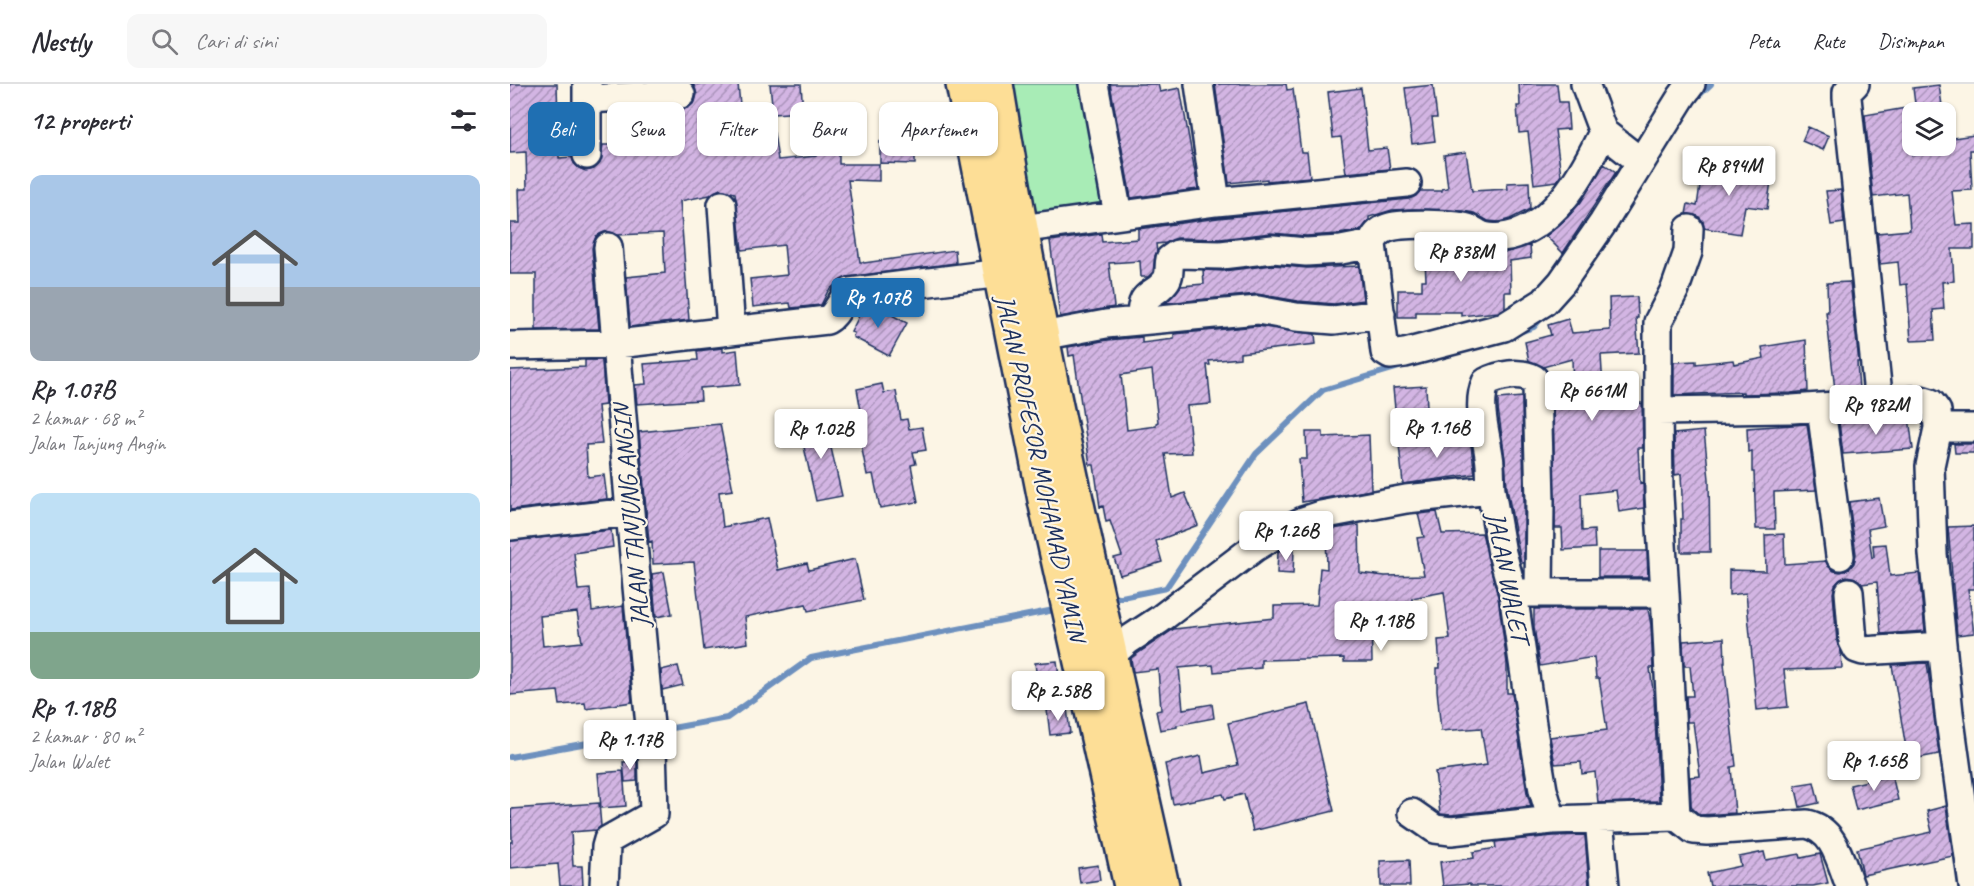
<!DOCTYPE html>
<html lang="id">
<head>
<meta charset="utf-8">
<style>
  :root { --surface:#fff; --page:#f7f7f7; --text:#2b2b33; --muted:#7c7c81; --line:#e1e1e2; --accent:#1f6fb2 }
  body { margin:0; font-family:Caveat,sans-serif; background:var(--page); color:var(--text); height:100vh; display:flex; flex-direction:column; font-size:22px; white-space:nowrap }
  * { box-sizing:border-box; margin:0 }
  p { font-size:20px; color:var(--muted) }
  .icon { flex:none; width:33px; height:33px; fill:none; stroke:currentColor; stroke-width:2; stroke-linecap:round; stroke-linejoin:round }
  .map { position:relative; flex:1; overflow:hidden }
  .sheet { display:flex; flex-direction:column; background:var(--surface); width:510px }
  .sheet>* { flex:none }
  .guide { position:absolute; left:18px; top:18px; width:570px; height:54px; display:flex; gap:12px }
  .controls { position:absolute; left:1392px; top:18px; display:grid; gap:12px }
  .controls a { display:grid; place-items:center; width:54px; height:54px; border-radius:12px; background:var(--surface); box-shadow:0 2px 4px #0004; font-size:30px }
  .price { position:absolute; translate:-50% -51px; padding:0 14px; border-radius:6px; background:#fff; color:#222; font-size:20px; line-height:39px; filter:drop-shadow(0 2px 3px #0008) }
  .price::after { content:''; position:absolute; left:50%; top:36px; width:18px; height:14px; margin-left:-9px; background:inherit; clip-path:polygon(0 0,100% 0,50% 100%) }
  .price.selected { background:var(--accent); color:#fff }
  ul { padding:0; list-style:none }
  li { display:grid; align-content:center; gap:12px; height:318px; padding:0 30px }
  li span { display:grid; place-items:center; height:186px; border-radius:12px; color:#555 }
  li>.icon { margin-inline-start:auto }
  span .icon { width:108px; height:108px; fill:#fffc; stroke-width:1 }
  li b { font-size:26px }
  h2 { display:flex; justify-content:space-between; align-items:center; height:72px; padding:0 30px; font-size:26px }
  .tag { padding:0 21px; border-radius:12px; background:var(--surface); box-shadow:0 2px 4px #0004; font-size:21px; line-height:54px }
  .tag.selected { background:var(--accent); color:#fff }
  header { display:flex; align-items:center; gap:36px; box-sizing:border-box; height:84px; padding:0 30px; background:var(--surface); border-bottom:2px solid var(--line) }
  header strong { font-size:28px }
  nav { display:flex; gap:33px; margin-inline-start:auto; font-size:21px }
  .search { width:420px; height:54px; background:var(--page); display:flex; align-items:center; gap:15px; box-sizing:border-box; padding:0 21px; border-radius:12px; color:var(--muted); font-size:22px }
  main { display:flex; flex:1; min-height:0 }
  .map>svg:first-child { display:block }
  .green { fill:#a8ecb6; stroke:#628e8a; stroke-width:1.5 }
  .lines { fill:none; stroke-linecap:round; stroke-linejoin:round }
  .stream { stroke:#6d90be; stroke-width:6 }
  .building { fill:url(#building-hatch); stroke:#1b2f5e; stroke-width:1.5; fill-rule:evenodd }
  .minor-casing { stroke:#1b2f5e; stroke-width:32 }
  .major-casing { stroke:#1b2f5e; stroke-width:38 }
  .minor { stroke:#fcf5e5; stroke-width:27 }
  .major { stroke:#fdde96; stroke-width:33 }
  .labels { text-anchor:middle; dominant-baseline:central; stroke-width:4.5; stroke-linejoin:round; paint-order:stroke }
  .street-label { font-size:26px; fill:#1b2f5e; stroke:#fcf5e5 }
</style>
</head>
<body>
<header>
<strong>Nestly</strong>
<div class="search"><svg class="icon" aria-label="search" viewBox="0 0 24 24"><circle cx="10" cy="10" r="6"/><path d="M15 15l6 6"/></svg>Cari di sini</div>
<nav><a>Peta</a><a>Rute</a><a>Disimpan</a></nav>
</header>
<main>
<section class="sheet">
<h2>12 properti<svg class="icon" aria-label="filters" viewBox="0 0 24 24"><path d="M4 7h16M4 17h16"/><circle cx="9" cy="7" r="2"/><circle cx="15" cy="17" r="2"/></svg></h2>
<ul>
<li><span style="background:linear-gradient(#a9c7e8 60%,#9aa5b1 0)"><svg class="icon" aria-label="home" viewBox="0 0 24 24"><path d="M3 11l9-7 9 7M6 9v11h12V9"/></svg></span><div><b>Rp 1.07B</b><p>2 kamar · 68 m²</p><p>Jalan Tanjung Angin</p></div></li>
<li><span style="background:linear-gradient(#bfe0f5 75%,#7fa58c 0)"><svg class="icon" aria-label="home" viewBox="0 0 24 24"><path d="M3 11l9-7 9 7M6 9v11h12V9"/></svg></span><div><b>Rp 1.18B</b><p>2 kamar · 80 m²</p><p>Jalan Walet</p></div></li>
</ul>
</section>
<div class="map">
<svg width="1464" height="802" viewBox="0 0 1464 802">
  <defs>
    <pattern id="building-hatch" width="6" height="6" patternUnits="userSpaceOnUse" patternTransform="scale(1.5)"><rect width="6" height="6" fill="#d3b5e3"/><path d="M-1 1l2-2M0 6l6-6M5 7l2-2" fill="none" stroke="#aa94bb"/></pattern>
  </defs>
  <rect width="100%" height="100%" fill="#fcf5e5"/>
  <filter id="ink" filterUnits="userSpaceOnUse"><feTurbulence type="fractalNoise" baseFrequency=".0167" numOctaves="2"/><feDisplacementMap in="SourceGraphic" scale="12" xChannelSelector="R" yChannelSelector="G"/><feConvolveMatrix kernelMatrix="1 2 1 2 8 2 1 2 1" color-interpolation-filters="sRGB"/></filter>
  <g filter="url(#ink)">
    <path class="green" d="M 460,0 L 576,0 L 601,132 L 520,152 Z"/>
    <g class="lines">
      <path class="stream" d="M 1184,16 L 1201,0
        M 1009,248 L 1024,243 L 1032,233
        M 597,516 L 656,504 L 746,370 L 813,306 L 896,281
        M 146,647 L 217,634 L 301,574 L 549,525
        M 0,673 L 133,649"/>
    </g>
    <path class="building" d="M 0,0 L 47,0 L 49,74 L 62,73 L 64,79 L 69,84 L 76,87 L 84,85 L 90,79 L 93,61 L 100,61 L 100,65 L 140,61 L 137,28 L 172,26 L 179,23 L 185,18 L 187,10 L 183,0 L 228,0 L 233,52 L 264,49 L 268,76 L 306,72 L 306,61 L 329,61 L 329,80 L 369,80 L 369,97 L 338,96 L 350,178 L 353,178 L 354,179 L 445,166 L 446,179 L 337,193 L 329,197 L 318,207 L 311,221 L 281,224 L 280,219 L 243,223 L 240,195 L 277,191 L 274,161 L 232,166 L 225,109 L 210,105 L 200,111 L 170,117 L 179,236 L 120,243 L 116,193 L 155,189 L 153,149 L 107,151 L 97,147 L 86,152 L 82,164 L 89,245 L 26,246 L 26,190 L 0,190 L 0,139 L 10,139 L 9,105 L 17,105 L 16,68 L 0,69 Z
      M 260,0 L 291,0 L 293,28 L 263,30 Z
      M 600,0 L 648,0 L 650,8 L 670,4 L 688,105 L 621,114 Z
      M 705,0 L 776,0 L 777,6 L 783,5 L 791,68 L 797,68 L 800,93 L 757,97 L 757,95 L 719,99 Z
      M 1009,0 L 1047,0 L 1049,18 L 1057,18 L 1059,45 L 1045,46 L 1051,91 L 1047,97 L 1024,100 L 1018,48 L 1009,49 L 1007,22 L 1010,22 Z
      M 923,1 L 927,34 L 922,34 L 925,57 L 902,60 L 895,4 Z
      M 1429,1 L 1433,28 L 1406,28 L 1403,4 Z
      M 851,4 L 858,66 L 877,64 L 880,85 L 836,89 L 831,53 L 823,54 L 818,8 Z
      M 1402,23 L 1402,71 L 1436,69 L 1436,55 L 1464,51 L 1464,66 L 1460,66 L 1462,106 L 1442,107 L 1446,141 L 1464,140 L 1464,165 L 1442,165 L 1444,197 L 1432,198 L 1434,225 L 1423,226 L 1425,256 L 1401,257 L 1397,200 L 1390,201 L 1388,178 L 1370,180 L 1367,149 L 1400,146 L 1397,109 L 1363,113 L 1355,31 Z
      M 1298,43 L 1319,52 L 1313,66 L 1292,57 Z
      M 370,57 L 405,58 L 405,80 L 370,79 Z
      M 956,68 L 962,107 L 998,105 L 997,99 L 1019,98 L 1020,125 L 1000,135 L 989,138 L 978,137 L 964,129 L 953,127 L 904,125 L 882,126 L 859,133 L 859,136 L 851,146 L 829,150 L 796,152 L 761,149 L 710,155 L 667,154 L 656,159 L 646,160 L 647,168 L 645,172 L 643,188 L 638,193 L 631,193 L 630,177 L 599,179 L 604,223 L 550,233 L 540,157 L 591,150 L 592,158 L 628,155 L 628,145 L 708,134 L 899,115 L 906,112 L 910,107 L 932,107 L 932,105 L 938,104 L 934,71 Z
      M 1094,80 L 1106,88 L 1053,169 L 1036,152 L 1058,133 L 1071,118 Z
      M 1193,80 L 1262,90 L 1257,125 L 1235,122 L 1230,150 L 1194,144 L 1193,137 L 1188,132 L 1176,130 L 1178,120 L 1187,122 Z
      M 1331,106 L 1334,139 L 1321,141 L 1316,107 Z
      M 914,156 L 934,157 L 934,170 L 939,170 L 939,173 L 970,172 L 969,167 L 997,168 L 1020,161 L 1021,174 L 1000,177 L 1001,208 L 995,208 L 995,224 L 988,228 L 951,232 L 951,228 L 906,228 L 906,233 L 888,233 L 888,206 L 912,206 L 912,196 L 916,196 Z
      M 763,181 L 797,184 L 849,182 L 853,216 L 824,220 L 788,217 L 747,210 L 656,219 L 671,202 L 694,200 L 693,186 L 713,187 Z
      M 1340,198 L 1349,278 L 1347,278 L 1349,305 L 1325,306 L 1316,228 L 1318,228 L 1317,199 Z
      M 1127,213 L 1128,234 L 1126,234 L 1129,269 L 1091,271 L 1093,304 L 1098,304 L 1098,321 L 1132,319 L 1133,364 L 1128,364 L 1130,399 L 1133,398 L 1134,424 L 1109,428 L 1106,406 L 1071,410 L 1072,447 L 1084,446 L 1085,464 L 1053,466 L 1052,444 L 1045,444 L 1043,311 L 1063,310 L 1062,275 L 1033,283 L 1019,277 L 1015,258 L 1041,251 L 1038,241 L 1058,235 L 1062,249 L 1100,246 L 1099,214 Z
      M 363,221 L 397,239 L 379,272 L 343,253 L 344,249 L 341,248 L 354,222 Z
      M 747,242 L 805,250 L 806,260 L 730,269 L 730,274 L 699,277 L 700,281 L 697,281 L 701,320 L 677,322 L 682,369 L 655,370 L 662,414 L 675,409 L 688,441 L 646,457 L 652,478 L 610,491 L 604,474 L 612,472 L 600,437 L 596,438 L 593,422 L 590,423 L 584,381 L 580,381 L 564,271 L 559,272 L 558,263 L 598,256 L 632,253 L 632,259 L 664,255 L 664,250 ZM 642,286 L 648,338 L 646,339 L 646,342 L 617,346 L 611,291 Z
      M 1296,256 L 1298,307 L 1281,309 L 1233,310 L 1233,308 L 1164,311 L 1164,278 L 1186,277 L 1186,280 L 1223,276 L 1224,280 L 1254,274 L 1252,263 Z
      M 213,264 L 213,268 L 227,266 L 230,301 L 190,304 L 191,316 L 127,320 L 125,301 L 136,300 L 134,280 L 188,276 L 187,267 Z
      M 75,276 L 92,276 L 95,321 L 88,322 L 92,360 L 76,361 L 78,393 L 94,391 L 97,415 L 0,426 L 0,286 L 75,283 Z
      M 372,300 L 374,309 L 386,307 L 391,336 L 397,335 L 399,345 L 412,343 L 416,366 L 403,368 L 406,380 L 401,381 L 408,418 L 370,424 L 363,390 L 357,391 L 348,345 L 354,343 L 347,305 Z
      M 916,302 L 917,323 L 885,325 L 883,304 Z
      M 1012,313 L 1014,417 L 1014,479 L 1011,479 L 997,404 L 995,375 L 988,324 L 988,315 Z
      M 314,333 L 332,412 L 306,417 L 292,354 L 296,353 L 293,338 Z
      M 1399,333 L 1403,365 L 1333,370 L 1329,338 Z
      M 210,340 L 223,406 L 209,408 L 213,443 L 257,434 L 268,486 L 297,479 L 299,486 L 345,475 L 354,516 L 298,527 L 296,520 L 235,533 L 238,559 L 194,566 L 184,478 L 143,480 L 142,457 L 139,458 L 129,348 Z
      M 1297,340 L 1306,406 L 1264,408 L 1265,445 L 1246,445 L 1244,388 L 1242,388 L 1242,367 L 1238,368 L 1237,344 Z
      M 1194,347 L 1199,395 L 1200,468 L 1171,468 L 1171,435 L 1173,435 L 1171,390 L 1165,391 L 1164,350 Z
      M 796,348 L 813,348 L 813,353 L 859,351 L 861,406 L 792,418 L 789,375 L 797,375 Z
      M 959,348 L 965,390 L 893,400 L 889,360 Z
      M 1444,360 L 1464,360 L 1464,369 L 1445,369 Z
      M 1369,414 L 1374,442 L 1358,445 L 1362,474 L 1364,473 L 1363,461 L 1376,460 L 1380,492 L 1409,489 L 1415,547 L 1371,550 L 1367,498 L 1352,500 L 1345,494 L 1337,492 L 1331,495 L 1325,501 L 1323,509 L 1327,558 L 1331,568 L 1332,584 L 1274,586 L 1278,623 L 1247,626 L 1236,509 L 1219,511 L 1219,486 L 1256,487 L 1255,451 L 1274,450 L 1275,480 L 1316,477 L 1318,482 L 1324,487 L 1331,488 L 1339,485 L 1344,479 L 1346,470 L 1339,418 Z
      M 927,428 L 932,450 L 972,449 L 988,512 L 997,580 L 997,609 L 1002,609 L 1017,709 L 1021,722 L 941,731 L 930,730 L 925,688 L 977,681 L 971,644 L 931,647 L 927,606 L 927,584 L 930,584 L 928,556 L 940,555 L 934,508 L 902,514 L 902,522 L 861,522 L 862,578 L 834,578 L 834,574 L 751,576 L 751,584 L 704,588 L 703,581 L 669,584 L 673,625 L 702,620 L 704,634 L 667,641 L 667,643 L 650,646 L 646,627 L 651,626 L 648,585 L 623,588 L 621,574 L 627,570 L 664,545 L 764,534 L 764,522 L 807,521 L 810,484 L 817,485 L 816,446 L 849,441 L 850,489 L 875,492 L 914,491 L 907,454 L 914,453 L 908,430 Z
      M 1464,442 L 1464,505 L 1458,505 L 1464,549 L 1447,551 L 1438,443 Z
      M 101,446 L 103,463 L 64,469 L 68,506 L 80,505 L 82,527 L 113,522 L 122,618 L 76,625 L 75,619 L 50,621 L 48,607 L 0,611 L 0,457 ZM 67,528 L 72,558 L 33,562 L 30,532 Z
      M 772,465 L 784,466 L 783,490 L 767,489 L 768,468 Z
      M 1088,467 L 1137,467 L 1138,493 L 1088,493 Z
      M 154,488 L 162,530 L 146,533 L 142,490 Z
      M 1024,525 L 1138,525 L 1141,541 L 1143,584 L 1140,584 L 1144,614 L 1149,717 L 1088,719 L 1085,688 L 1072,690 L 1071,678 L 1045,680 L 1040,653 L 1097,646 L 1089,594 L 1086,594 L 1084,573 L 1030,582 L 1024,543 Z
      M 1214,554 L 1215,579 L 1214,579 L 1226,682 L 1221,683 L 1225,729 L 1190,731 L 1183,725 L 1181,721 L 1180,693 L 1190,692 L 1183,638 L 1177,638 L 1176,612 L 1183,612 L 1180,582 L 1174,582 L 1173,557 Z
      M 547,577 L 549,593 L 527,596 L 525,579 Z
      M 1417,579 L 1429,670 L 1398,676 L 1382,581 Z
      M 168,582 L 173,601 L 152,606 L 151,586 Z
      M 799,620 L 824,727 L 743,747 L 734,710 L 715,715 L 713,710 L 663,720 L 655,680 L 691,672 L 694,689 L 728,681 L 718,639 Z
      M 557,624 L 560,649 L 540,651 L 537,626 Z
      M 127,677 L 127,697 L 115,698 L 113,678 Z
      M 113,687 L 116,722 L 91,724 L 88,689 Z
      M 1382,691 L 1388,716 L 1346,726 L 1340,701 Z
      M 1304,698 L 1309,719 L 1290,723 L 1285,701 Z
      M 89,719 L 91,742 L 87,746 L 61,748 L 63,782 L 72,782 L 73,802 L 50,802 L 48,780 L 0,784 L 0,758 L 2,758 L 1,725 Z
      M 1436,722 L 1443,772 L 1353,791 L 1347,765 L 1422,748 L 1417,727 Z
      M 1075,751 L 1079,802 L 960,802 L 960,800 L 933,802 L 930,778 L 964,774 L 963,768 L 986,764 L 985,758 L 1043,752 Z
      M 1254,768 L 1256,776 L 1290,770 L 1291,774 L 1310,770 L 1318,799 L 1303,802 L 1200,802 L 1197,789 L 1231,782 L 1229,773 Z
      M 899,776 L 900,802 L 871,802 L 870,777 Z
      M 588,781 L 590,796 L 570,799 L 568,784 Z"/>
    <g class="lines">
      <g class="minor-casing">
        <path id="minor" d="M 584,0 L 608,131
          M 689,0 L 706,118
          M 1075,0 L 1093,48 L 1131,78
          M 1345,0 L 1337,8 L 1337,14 L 1369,320
          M 77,15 L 171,10
          M 77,71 L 77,0
          M 212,121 L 221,247
          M 510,145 L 706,118 L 897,99
          M 862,160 L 875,268 L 880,271 L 895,269 L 994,243 L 1034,218 L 1052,198 L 1093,139 L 1172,12 L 1181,0
          M 631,235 C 631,206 641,215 655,198 C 661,191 658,183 660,175 L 667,170 L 711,171 L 763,165 L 796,168 L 831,166 L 862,160 C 864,153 869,147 877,144 C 892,138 942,140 958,144 C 964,146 969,151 974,152 C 983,155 998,153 1006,150 C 1048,136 1075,86 1093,48
          M 532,252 L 596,240 L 748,226 L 786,233 L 824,236 L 871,230
          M 0,262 L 107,260 L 317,236 C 328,230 330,216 340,208 L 491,189
          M 1311,324 L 1330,472
          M 1148,327 L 1148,238 L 1165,205 L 1178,168 L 1179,145
          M 1428,344 L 1464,344
          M 981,406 C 980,395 981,383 979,372 C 976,349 966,320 976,298 C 989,291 1010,287 1024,295 L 1027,303 L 1030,417 L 1029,509
          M 0,442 L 120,428
          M 1339,508 L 1343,557 L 1347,565 L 1353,567 L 1432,562
          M 1003,509 L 1155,509 L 1149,411 L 1148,327 L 1282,325 L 1411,316 L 1421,319 L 1427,327 L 1428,344 L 1420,382 L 1423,470 L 1439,629 L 1463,802
          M 1155,509 L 1166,732
          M 601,571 L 617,557 L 649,536 L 744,464 L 765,451 L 793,437 L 811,431 L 896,415 L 981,406 L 992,469 L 1003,509 L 1023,647 L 1033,706 L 1042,736 L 1166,732
          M 902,729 L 925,745 L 941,747 L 1042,736
          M 1166,732 L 1184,746 L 1197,747 L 1297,740 C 1325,746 1330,777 1340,802
          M 1089,735 L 1095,802
          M 94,802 L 96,763 L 98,756 L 144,730 L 142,663 L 120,428 L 98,163"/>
      </g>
      <g class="major-casing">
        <path id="major" d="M 453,0 L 536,421 L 621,802
          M 486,0 C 529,270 593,535 652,802"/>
      </g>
      <use href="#minor" class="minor"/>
      <use href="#major" class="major"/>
    </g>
  </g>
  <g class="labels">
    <g class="street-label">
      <text transform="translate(531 384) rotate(78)">JALAN PROFESOR MOHAMAD YAMIN</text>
      <text transform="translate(121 432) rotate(-95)">JALAN TANJUNG ANGIN</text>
      <text transform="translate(998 493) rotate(79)">JALAN WALET</text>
    </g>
  </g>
</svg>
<div class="controls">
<a><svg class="icon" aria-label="layers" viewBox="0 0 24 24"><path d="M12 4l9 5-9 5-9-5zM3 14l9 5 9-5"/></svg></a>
</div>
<b class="price" style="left:1219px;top:113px">Rp 894M</b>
<b class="price" style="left:951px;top:199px">Rp 838M</b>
<b class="price selected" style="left:368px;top:245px">Rp 1.07B</b>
<b class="price" style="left:1082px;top:338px">Rp 661M</b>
<b class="price" style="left:1366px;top:352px">Rp 982M</b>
<b class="price" style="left:927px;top:375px">Rp 1.16B</b>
<b class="price" style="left:311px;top:376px">Rp 1.02B</b>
<b class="price" style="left:776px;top:478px">Rp 1.26B</b>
<b class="price" style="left:871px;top:568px">Rp 1.18B</b>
<b class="price" style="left:548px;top:638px">Rp 2.58B</b>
<b class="price" style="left:120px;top:687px">Rp 1.17B</b>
<b class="price" style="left:1364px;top:708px">Rp 1.65B</b>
<div class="guide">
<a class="tag selected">Beli</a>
<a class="tag">Sewa</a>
<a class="tag">Filter</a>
<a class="tag">Baru</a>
<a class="tag">Apartemen</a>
</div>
</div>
</main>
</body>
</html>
